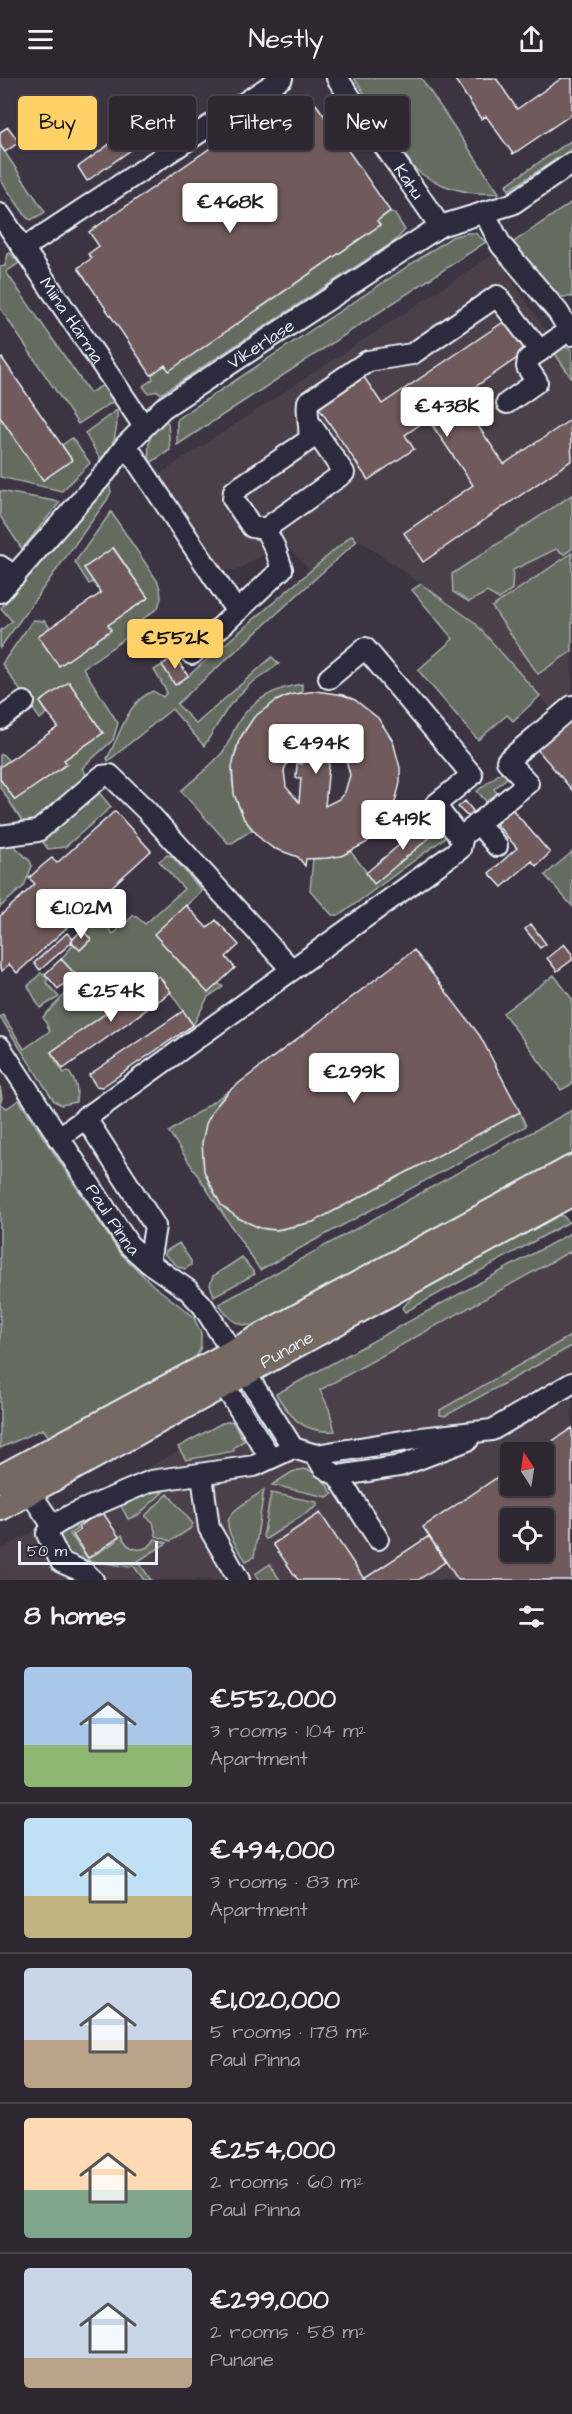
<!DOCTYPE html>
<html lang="en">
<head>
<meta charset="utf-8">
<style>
  :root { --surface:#2d2732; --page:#352f3a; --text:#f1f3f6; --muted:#a7a5ac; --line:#48444d; --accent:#ffd166 }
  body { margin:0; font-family:"Architects Daughter",sans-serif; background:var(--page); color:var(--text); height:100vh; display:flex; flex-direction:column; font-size:22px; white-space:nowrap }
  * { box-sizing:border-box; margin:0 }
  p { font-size:20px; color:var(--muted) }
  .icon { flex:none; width:33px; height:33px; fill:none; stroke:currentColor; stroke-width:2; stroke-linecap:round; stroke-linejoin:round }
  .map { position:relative; height:1502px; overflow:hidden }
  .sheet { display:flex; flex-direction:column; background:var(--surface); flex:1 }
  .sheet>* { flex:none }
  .guide { position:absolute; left:18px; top:18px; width:537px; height:54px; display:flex; gap:12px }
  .needle { width:39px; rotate:348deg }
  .controls { position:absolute; left:500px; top:1364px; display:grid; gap:12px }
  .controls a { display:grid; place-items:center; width:54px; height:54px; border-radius:6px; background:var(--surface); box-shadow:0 2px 4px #0004,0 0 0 2px var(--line); font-size:30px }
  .scale { position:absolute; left:18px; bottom:15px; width:140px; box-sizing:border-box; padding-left:6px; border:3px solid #e8f1f8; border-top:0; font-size:16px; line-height:21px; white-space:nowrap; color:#e8f1f8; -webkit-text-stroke:4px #2f2a3d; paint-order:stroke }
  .price { position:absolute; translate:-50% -51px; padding:0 14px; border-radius:6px; background:#fff; color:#222; font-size:20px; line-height:39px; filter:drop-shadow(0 2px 3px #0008) }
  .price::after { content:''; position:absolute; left:50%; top:36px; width:18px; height:14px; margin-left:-9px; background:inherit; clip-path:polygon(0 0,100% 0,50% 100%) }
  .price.current { background:var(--accent); color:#111 }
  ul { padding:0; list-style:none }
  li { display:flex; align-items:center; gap:18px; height:150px; padding:0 24px }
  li+li { border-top:2px solid var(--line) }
  li span { display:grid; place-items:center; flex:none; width:168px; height:120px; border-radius:6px; color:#555 }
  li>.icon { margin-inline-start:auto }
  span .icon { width:72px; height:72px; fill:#fffc; stroke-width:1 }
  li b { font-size:26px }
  h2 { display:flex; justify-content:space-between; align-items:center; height:72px; padding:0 24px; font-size:26px }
  .chip { padding:0 21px; border-radius:6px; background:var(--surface); box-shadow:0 2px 4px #0004,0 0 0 2px var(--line); font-size:21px; line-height:54px }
  .chip.current { background:var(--accent); color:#111 }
  header { display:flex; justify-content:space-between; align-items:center; height:78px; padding:0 24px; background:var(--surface); font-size:27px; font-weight:600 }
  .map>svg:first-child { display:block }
  .built { fill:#4b3f4a; fill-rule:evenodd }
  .green { fill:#656c5f; stroke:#a6aeac; stroke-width:1.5 }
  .building { fill:#6f5a5c; stroke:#e8f1f8; stroke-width:1.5; fill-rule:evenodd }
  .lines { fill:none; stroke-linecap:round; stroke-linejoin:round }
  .minor-casing { stroke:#e8f1f8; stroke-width:24 }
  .major-casing { stroke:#e8f1f8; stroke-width:30 }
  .minor { stroke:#2f2a3d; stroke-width:20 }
  .major { stroke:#766964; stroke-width:26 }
  .labels { text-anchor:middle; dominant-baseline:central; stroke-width:4.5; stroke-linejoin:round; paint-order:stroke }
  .street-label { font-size:18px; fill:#e8f1f8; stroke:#2f2a3d }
</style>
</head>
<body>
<header><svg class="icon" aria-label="menu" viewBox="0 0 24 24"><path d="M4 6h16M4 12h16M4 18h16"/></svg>Nestly<svg class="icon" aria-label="share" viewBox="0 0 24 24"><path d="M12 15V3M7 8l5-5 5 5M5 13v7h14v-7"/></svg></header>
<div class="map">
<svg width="572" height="1502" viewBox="0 0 572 1502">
  <rect width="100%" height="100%" fill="#3c3443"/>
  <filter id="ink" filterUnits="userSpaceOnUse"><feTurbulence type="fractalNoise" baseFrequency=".0167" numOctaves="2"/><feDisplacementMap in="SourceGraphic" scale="12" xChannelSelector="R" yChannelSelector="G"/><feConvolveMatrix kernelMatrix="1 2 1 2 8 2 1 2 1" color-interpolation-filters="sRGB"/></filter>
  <g filter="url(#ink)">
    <path class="built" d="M 494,176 L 559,271 L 572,300 L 572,621 L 555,635 L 474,544 L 352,457 L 310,492 L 286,467 L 275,470 L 236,492 L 222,492 L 158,397 Z
      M 572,1154 L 572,1502 L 0,1502 L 0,1472 ZM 510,1374 L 543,1374 L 543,1407 L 510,1407 ZM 510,1440 L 543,1440 L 543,1473 L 510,1473 Z"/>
    <path class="green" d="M 354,0 L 421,0 L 499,115 C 470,118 436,109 414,90 Z
      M 572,62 L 572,71 L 509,112 L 506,107 Z
      M 0,67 L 45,134 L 44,135 L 31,142 L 27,140 L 0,101 Z
      M 572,124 L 572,219 L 560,219 L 550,212 L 511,166 Z
      M 390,134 L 394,135 L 405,152 L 395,163 L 161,316 L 158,313 L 148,315 L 143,308 L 153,301 L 151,296 L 165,287 L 169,292 L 379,148 L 377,143 Z
      M 467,155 L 475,155 L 486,164 L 177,367 L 177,341 L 452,159 Z
      M 10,175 L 19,185 L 6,194 L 90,315 L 103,307 L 114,323 L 78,346 L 0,230 L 0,189 L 5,188 L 8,176 Z
      M 560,268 L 572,271 L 572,301 L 554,274 Z
      M 117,332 C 118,349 115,372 100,381 L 85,355 Z
      M 0,339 L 43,402 L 72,382 L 62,367 L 72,360 L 90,385 L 62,413 L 0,399 Z
      M 164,341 L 168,345 L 170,372 L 150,385 C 146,363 149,357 164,341 Z
      M 109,406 L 111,414 L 107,422 L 0,570 L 0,553 L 12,543 L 1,530 Z
      M 0,413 L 60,424 L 22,471 L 0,438 Z
      M 572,417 L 572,471 L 564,476 L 556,471 L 513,492 L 512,511 L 499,521 L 487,514 L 469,524 L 453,514 L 452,496 Z
      M 111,434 L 158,504 L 160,511 L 161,520 L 158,530 L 129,551 L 130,557 L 83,590 L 118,645 L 113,662 L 82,690 L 87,698 L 41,744 L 30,747 L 22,743 L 0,709 L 0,677 L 2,676 L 9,683 L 67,686 L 64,682 L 103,655 L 69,604 L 40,624 L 47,635 L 40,641 L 2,586 L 33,542 L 45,543 L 50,550 L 38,558 L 59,588 L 111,552 L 108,547 L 148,520 L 114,470 L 84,490 L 94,504 L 89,506 L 75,484 Z
      M 352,457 L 357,463 L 177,626 L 196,646 L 272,579 L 279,586 L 249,607 L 229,628 L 204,668 L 172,631 L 108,683 L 107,680 C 121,657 126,624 153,613 L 163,619 L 167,614 L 154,592 L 162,587 L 176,606 L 188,598 Z
      M 572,475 L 572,573 L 538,596 L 492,529 Z
      M 421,506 L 474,544 L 540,618 L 513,643 L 507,637 L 478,662 L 418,592 L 453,561 L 412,512 Z
      M 302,606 L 302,614 C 236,630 211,697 252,752 L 232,765 L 228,765 L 181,713 C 194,701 210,689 222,675 C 228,668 231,658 235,650 C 248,624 274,610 302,606 Z
      M 504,692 L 509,698 L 494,711 L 501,720 L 491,729 L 477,713 Z
      M 97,712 L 111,729 L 65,769 L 48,771 L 40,760 Z
      M 440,751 L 446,759 L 340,837 L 332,837 L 310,812 L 313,781 L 327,780 L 351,774 L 375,805 Z
      M 2,766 L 12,766 L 30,783 L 32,788 L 24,808 L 0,829 L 0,768 Z
      M 572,774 L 572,828 L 545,797 Z
      M 167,777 L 172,778 L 202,813 L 155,856 L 223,909 L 208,919 L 193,947 L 159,898 L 51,975 L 64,995 L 68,993 C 77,1005 78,1010 76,1024 L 61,1027 L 54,1023 L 0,939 L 3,937 L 24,971 L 50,953 L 43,939 L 80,901 L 61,881 L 74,866 L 80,872 L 91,862 L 82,852 L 100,838 L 113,856 L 118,852 L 119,845 L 125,845 L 134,837 L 145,846 L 184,811 L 159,783 Z
      M 41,895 L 48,901 L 46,904 L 59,919 L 40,930 L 28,908 Z
      M 554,897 L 572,921 L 572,1006 L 561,1012 L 503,935 Z
      M 0,1008 L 2,1020 L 0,1026 L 7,1030 L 19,1022 L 119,1174 L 154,1208 L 193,1238 L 201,1255 L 201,1269 L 195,1281 L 52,1363 L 43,1351 L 0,1370 Z
      M 230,1012 C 189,1049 194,1120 246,1143 C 256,1148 266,1153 277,1152 C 289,1151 301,1147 313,1144 L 520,1034 L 526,1048 L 260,1192 L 169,1054 Z
      M 572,1032 L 572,1076 L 261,1246 C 241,1251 229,1243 219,1226 Z
      M 554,1137 L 563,1138 L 569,1144 L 405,1234 L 402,1230 L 425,1206 Z
      M 569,1156 L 572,1159 L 572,1178 L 569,1174 L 320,1312 L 329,1331 L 335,1353 C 303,1355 292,1341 276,1316 Z
      M 179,1165 L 191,1183 L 191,1187 L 185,1191 L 179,1189 L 165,1177 L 166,1173 Z
      M 242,1179 L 255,1196 L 214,1218 L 210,1207 L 213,1198 Z
      M 572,1257 L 572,1268 L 445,1338 L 440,1337 L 440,1332 Z
      M 232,1343 L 244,1363 L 234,1369 L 234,1373 L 186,1382 L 178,1369 L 222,1345 Z
      M 304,1391 C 319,1394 325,1404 333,1416 L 327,1419 L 272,1407 L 292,1394 Z
      M 264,1412 L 254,1479 L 246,1483 C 217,1440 223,1439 264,1412 Z
      M 149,1414 L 163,1414 L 138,1437 L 128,1441 L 120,1426 Z
      M 271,1415 L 317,1424 L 317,1428 L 266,1461 L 263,1459 Z
      M 168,1416 L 193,1446 L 190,1451 L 171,1463 L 156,1458 L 153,1444 L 145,1438 Z
      M 73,1446 L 77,1451 L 70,1456 L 88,1481 L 117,1463 L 116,1461 L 122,1457 C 127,1474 146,1476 155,1461 L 167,1465 L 138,1483 L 151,1502 L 144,1502 L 133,1487 L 130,1489 L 85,1482 L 68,1476 L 58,1456 Z
      M 270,1486 L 280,1502 L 258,1502 L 255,1496 Z"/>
    <path class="building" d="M 454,0 L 496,0 L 517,31 L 562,0 L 572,0 L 572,36 L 513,76 L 486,38 L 481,41 Z
      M 179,26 L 186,37 L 170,48 L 163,37 Z
      M 316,26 L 390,133 L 377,143 L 380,147 L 169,293 L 165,287 L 151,297 L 78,190 L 92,180 L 88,176 L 99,168 L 89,154 L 258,37 L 261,42 L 281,28 L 289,39 L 300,32 L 302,35 Z
      M 8,49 L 19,64 L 5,74 L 0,67 L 0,54 Z
      M 125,55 L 135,69 L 87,103 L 78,89 Z
      M 505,243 L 526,274 L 459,320 L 504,386 L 570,342 L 572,382 L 423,484 L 404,455 L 473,407 L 428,341 L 405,357 L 414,371 L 368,402 L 319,330 L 364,299 L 382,326 Z
      M 2,280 L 72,382 L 43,402 L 0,339 L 0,281 Z
      M 113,470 L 148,520 L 108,547 L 111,552 L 59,588 L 38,558 L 101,515 L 84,490 Z
      M 175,578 L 188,598 L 175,607 L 162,587 Z
      M 69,604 L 103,655 L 64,682 L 67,686 L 15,722 L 0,701 L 0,689 L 58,649 L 40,624 Z
      M 316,613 L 343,617 L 355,622 L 378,640 L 393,663 L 400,690 L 400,705 L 393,732 L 377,755 L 366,765 L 341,778 L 327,780 L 306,781 L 305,788 L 298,779 L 273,770 L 262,762 L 244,741 L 234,716 L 232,689 L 239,662 L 254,639 L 276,623 L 289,617 ZM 304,666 L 302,686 L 297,685 L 296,700 L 301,700 L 299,724 L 286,709 L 284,692 L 291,676 ZM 331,667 L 345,679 L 350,697 L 345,714 L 339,721 L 325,728 Z
      M 572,640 L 572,712 L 537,671 Z
      M 465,723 L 473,733 L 470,738 L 466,737 L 458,729 Z
      M 512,731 L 550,775 L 536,788 L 532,783 L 502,809 L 489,795 L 517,770 L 496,746 Z
      M 115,733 L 151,773 L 17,895 L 9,886 L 2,893 L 0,891 L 0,838 L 35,806 L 29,800 L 43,787 L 52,780 L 57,785 Z
      M 431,740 L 440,751 L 374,806 L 366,795 Z
      M 186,827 L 207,850 L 216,842 L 239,867 L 226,879 L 235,890 L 208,915 L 154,856 Z
      M 531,846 L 546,866 L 540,870 L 525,851 Z
      M 82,852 L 91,861 L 80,872 L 71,863 Z
      M 67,855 L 73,861 L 72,864 L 40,892 L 34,885 Z
      M 564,866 L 572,876 L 572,882 L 557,893 L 547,880 Z
      M 414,872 L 480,958 L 520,1034 L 313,1144 L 276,1152 L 260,1150 L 238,1140 L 221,1127 L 204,1093 L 202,1065 L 206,1046 L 213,1032 L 230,1012 Z
      M 61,881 L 75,896 L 58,911 L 45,896 Z
      M 159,898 L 171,914 L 63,991 L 51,974 Z
      M 183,933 L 193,947 L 102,1009 L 96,1008 L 89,997 Z
      M 572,1350 L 572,1502 L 458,1502 L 423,1449 L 510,1391 L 510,1407 L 543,1407 L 543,1374 L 536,1374 ZM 510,1440 L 543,1440 L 543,1473 L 510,1473 Z
      M 102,1433 L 119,1459 L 88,1480 L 73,1457 L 80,1452 L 78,1449 Z
      M 320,1435 L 364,1501 L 429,1458 L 445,1484 L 418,1502 L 298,1502 L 273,1466 Z"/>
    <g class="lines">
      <g class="minor-casing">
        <g id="minor">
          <path id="s1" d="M 337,0 L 440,148"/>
          <path d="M 484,134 L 501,167 L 558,234 L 572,257"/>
          <path id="s2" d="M 0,136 L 143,347"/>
          <path d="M 24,170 L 282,0"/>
          <path d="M 540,273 L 569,252"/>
          <path d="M 126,367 L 237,534"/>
          <path d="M 265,451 L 344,395 L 311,347"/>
          <path d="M 0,488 L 15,498"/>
          <path id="s3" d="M 0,514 L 106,394 L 126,367 L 163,330 L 440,148 L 512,126 L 572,85"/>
          <path d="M 192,576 L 282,491 L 275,470 L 265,451 L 252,449 L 233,421 L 234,413 L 309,362 C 311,348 306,337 308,324 L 368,283 L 412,276 L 497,218 L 540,273 L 528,281 L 527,289 L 537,304 L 507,325"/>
          <path d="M 0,641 L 24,624"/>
          <path d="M 478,745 L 497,768"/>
          <path d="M 0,758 L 38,753 L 102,698 L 110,697 L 146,732 L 292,892"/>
          <path d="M 460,760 L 528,705 L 507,683 L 572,628"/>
          <path id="s4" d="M 0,969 L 129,1167 L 149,1185 L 188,1212 L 203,1228 L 293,1370"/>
          <path d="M 85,1039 L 155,1148 L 149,1185"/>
          <path d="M 58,1060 L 460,771 L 462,762 L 435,727 L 472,697 L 365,570 L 329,600"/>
          <path d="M 217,1296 L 270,1379"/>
          <path d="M 316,1377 L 323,1389 L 338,1398 L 378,1461"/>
          <path d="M 202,1397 L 209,1450 L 239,1502"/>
          <path d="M 338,1398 L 400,1388 L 468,1362"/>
          <path d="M 22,1403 L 53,1448 L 71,1437 L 151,1403 L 254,1388 L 293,1370 L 316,1377 L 421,1360 L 492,1352 L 572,1305"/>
          <path d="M 53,1448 L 47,1456 L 61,1484 L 84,1494 L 93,1502"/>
        </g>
      </g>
      <g class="major-casing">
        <g id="major">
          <path d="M 0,1401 L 572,1091"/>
          <path id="s5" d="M 0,1429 L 572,1114"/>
        </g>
      </g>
      <use href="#minor" class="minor"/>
      <use href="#major" class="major"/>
    </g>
  </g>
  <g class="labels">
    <g class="street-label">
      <text stroke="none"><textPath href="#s1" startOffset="126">Kahu</textPath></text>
      <text stroke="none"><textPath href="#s2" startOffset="128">Miina Härma</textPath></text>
      <text stroke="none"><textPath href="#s3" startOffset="363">Vikerlase</textPath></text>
      <text stroke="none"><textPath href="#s4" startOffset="206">Paul Pinna</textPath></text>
      <text stroke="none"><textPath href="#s5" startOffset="327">Punane</textPath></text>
    </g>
  </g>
</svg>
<div class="controls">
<a><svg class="needle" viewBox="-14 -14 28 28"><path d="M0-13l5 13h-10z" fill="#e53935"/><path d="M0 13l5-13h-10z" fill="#a7a5ac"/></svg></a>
<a><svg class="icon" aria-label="locate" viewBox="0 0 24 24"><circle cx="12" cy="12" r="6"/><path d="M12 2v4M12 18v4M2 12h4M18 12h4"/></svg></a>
</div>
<div class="scale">50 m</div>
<b class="price" style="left:230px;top:156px">€468K</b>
<b class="price" style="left:447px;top:360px">€438K</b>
<b class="price current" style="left:175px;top:592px">€552K</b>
<b class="price" style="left:316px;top:697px">€494K</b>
<b class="price" style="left:403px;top:773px">€419K</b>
<b class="price" style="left:81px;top:862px">€1.02M</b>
<b class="price" style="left:111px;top:945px">€254K</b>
<b class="price" style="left:354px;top:1026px">€299K</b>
<div class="guide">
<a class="chip current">Buy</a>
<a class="chip">Rent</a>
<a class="chip">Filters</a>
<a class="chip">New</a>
</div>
</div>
<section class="sheet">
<h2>8 homes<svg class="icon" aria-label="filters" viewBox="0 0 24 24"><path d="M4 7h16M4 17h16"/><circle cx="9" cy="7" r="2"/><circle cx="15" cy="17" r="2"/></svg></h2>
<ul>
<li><span style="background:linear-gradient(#a9c7e8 65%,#8fb573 0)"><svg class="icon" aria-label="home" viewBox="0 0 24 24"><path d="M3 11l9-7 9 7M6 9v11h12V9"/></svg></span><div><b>€552,000</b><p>3 rooms · 104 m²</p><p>Apartment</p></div></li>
<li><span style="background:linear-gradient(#bfe0f5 65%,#c2b280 0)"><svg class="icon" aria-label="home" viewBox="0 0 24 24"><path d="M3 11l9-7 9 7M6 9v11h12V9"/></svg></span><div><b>€494,000</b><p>3 rooms · 83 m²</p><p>Apartment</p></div></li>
<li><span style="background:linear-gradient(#c9d6e8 60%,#b9a48a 0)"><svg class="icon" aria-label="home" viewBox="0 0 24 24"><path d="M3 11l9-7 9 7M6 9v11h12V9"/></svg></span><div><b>€1,020,000</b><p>5 rooms · 178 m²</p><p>Paul Pinna</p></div></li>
<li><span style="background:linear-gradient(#ffd9b3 60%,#7fa58c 0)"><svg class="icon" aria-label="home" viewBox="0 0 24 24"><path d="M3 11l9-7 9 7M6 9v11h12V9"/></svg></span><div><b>€254,000</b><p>2 rooms · 60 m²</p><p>Paul Pinna</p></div></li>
<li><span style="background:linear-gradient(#c9d6e8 75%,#b9a48a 0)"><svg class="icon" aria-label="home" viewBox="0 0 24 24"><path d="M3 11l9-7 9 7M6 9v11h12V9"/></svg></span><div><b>€299,000</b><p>2 rooms · 58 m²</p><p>Punane</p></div></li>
</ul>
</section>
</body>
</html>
